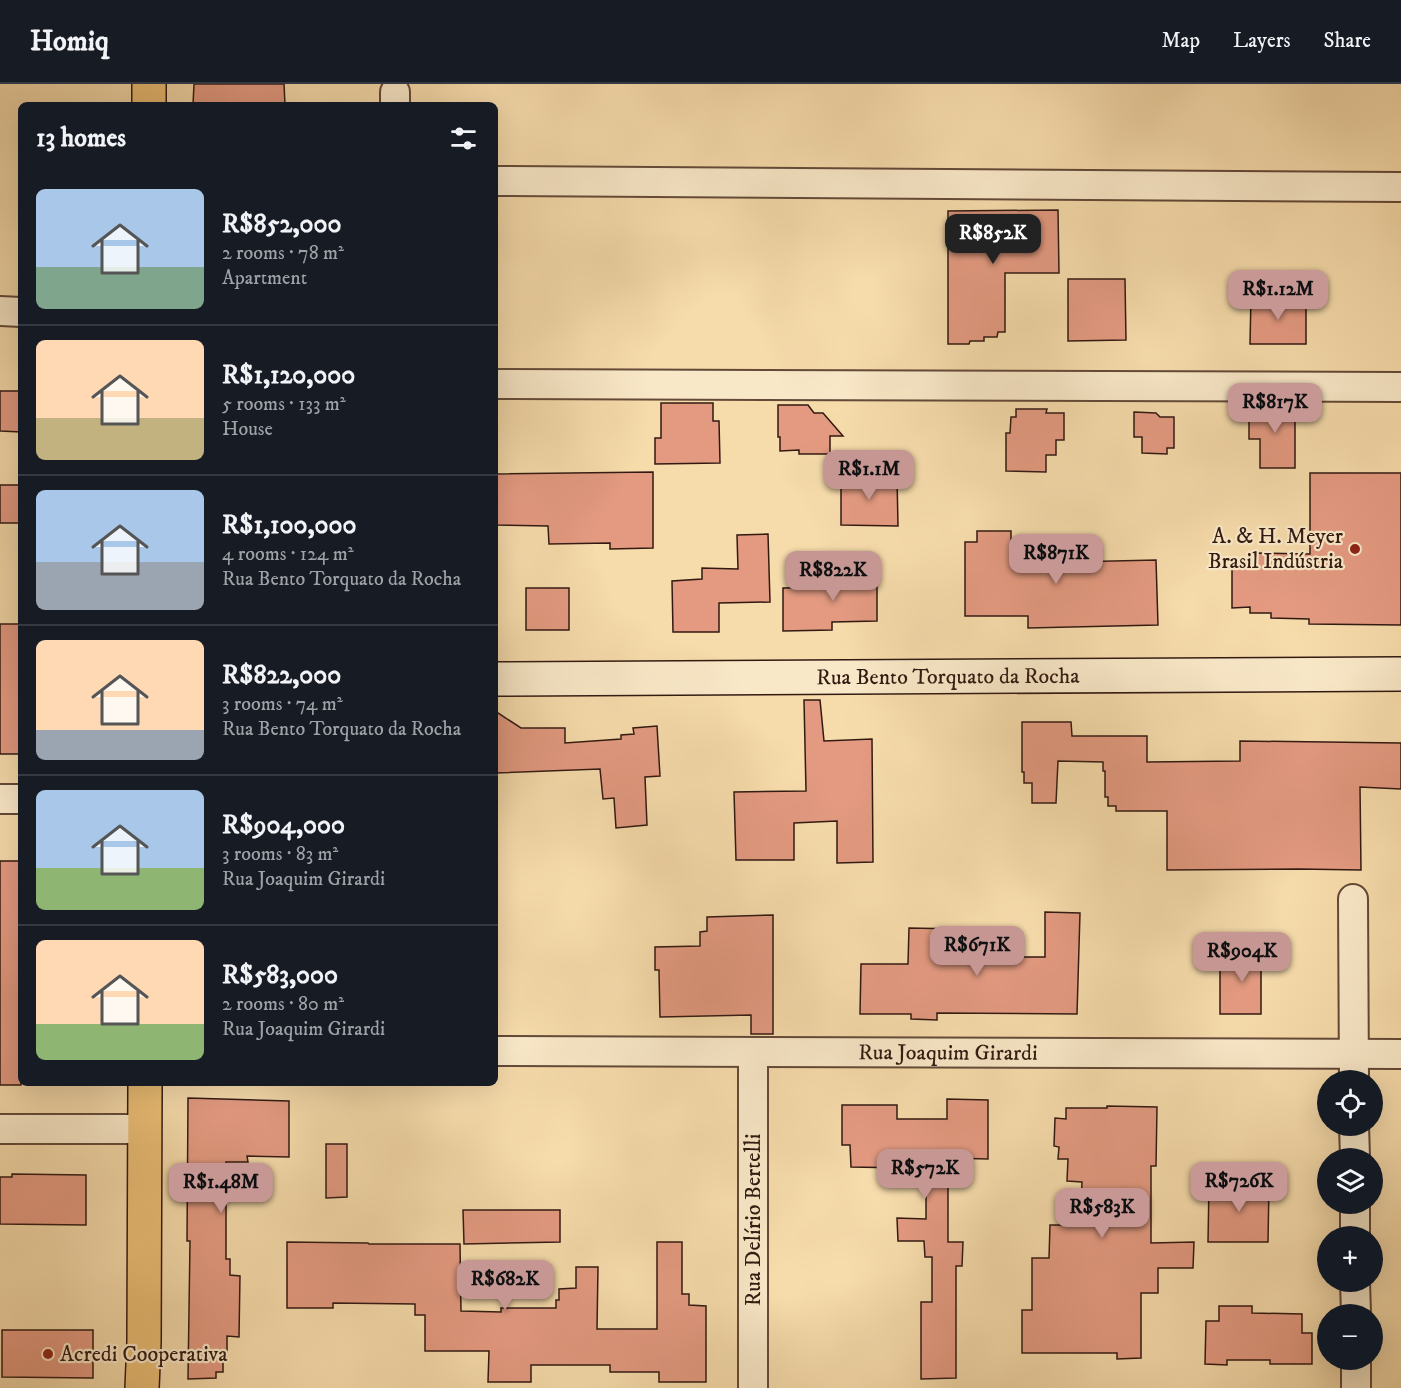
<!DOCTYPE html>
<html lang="en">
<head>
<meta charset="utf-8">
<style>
  :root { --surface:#171b24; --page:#242831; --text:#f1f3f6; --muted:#9ea1a6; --line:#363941; --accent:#c59692 }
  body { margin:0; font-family:"IM FELL DW Pica",serif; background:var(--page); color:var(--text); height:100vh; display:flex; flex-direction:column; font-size:22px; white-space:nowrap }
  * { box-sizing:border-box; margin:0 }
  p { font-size:20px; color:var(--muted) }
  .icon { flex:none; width:33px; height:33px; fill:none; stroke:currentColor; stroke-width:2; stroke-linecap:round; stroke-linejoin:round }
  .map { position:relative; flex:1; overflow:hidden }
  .side { position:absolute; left:18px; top:18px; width:480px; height:984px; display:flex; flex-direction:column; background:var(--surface); border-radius:9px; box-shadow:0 6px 24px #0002 }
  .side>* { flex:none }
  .tools { position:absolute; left:1317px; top:986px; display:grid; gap:12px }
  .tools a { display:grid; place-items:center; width:66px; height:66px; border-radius:50%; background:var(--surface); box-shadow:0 6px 24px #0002; font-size:30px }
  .price { position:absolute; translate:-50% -51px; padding:0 14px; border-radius:12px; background:var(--accent); color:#111; font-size:20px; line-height:39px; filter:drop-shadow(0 2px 3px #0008) }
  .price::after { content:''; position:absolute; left:50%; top:36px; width:18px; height:14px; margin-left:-9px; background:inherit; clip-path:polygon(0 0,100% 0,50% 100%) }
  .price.active { background:#222; color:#fff }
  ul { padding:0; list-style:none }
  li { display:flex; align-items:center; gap:18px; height:150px; padding:0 18px }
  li+li { border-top:2px solid var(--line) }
  li span { display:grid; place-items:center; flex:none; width:168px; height:120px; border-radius:9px; color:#555 }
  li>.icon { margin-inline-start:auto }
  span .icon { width:72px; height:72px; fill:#fffc; stroke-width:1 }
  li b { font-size:26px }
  h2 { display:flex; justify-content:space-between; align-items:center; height:72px; padding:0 18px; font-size:26px }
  header { display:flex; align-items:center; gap:36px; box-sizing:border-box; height:84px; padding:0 30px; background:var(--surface); border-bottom:2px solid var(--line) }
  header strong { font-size:28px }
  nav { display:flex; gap:33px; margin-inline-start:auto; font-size:21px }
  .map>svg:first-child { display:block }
  .building { fill:#e39a81; stroke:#321a12; stroke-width:1.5 }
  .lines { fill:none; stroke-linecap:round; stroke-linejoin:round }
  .street-casing { stroke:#634a38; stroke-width:32 }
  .secondary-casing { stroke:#321a12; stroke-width:36 }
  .primary-casing { stroke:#321a12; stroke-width:36 }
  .street { stroke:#f9e8c8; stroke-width:28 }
  .secondary { stroke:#f9e8c8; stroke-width:33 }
  .primary { stroke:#ebbe76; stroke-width:33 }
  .poi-dot { fill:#8f2418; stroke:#f9e8c8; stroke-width:2 }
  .labels { text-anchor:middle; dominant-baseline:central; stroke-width:4.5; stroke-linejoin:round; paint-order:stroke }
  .poi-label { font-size:22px; fill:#321a12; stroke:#f9e8c8; text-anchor:end }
  .street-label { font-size:22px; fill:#321a12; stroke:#f9e8c8 }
</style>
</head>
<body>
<header>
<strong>Homiq</strong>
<nav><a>Map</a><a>Layers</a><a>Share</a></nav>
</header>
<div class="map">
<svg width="1401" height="1304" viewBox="0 0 1401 1304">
  <rect width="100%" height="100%" fill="#f6dbab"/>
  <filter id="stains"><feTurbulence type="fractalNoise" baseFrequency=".00333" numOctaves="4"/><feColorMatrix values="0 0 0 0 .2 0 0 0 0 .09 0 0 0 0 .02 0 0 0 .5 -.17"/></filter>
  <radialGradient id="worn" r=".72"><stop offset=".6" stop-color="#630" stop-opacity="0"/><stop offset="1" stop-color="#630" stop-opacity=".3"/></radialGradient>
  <path class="building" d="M 194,0 L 284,0 L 285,21 L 193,21 Z
    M 1058,126 L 1059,189 L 1005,189 L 1005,248 L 998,248 L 997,253 L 984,253 L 984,257 L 970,257 L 969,260 L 948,260 L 948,127 Z
    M 1068,195 L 1125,195 L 1126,256 L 1068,257 Z
    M 1251,213 L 1306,213 L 1306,260 L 1250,260 Z
    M 0,307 L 21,307 L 21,348 L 0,347 Z
    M 661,319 L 713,319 L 713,337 L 719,337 L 720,379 L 655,380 L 655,354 L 661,354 Z
    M 1295,319 L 1295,384 L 1260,384 L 1260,355 L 1249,355 L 1249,326 L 1260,326 L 1261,320 Z
    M 778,321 L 808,321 L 814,329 L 823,329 L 843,352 L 830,352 L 830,370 L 799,370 L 799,366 L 780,367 L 780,353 L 778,353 Z
    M 1016,325 L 1047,325 L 1046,329 L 1064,329 L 1064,356 L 1056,356 L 1056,371 L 1046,371 L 1046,388 L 1006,387 L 1006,349 L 1010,349 L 1011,333 L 1016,333 Z
    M 1134,328 L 1156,329 L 1160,333 L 1174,333 L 1174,364 L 1167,364 L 1167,370 L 1142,369 L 1142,353 L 1134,353 Z
    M 653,388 L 653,464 L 610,465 L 610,459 L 549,460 L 548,442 L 495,441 L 495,390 Z
    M 1310,389 L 1401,389 L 1401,541 L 1309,540 L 1309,535 L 1271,534 L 1271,529 L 1250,529 L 1250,523 L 1232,524 L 1232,480 L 1255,480 L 1255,469 L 1310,470 Z
    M 841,393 L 897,393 L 898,442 L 841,441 Z
    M 0,401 L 21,401 L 21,439 L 0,439 Z
    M 977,447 L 1011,447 L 1011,457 L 1070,457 L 1070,478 L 1156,476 L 1158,541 L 1028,544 L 1028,532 L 965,532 L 965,458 L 977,458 Z
    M 768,450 L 770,518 L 719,519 L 719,548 L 673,548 L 672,497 L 702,495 L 702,484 L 738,485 L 737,451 Z
    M 842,482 L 877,482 L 877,537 L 832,538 L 832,546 L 783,547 L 783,504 L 842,503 Z
    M 526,504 L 569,504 L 569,546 L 526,546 Z
    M 0,540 L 21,540 L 21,670 L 0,670 Z
    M 804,616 L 820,616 L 824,657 L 872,655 L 873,778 L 837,779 L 837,737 L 794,739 L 794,776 L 736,776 L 734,708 L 806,707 Z
    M 495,627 L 521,644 L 565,644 L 565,659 L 621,655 L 621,651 L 634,650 L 633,644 L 657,642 L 660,692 L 645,693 L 647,741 L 616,744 L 614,714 L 603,715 L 600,685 L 495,689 Z
    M 1022,638 L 1071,638 L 1072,652 L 1147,652 L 1147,678 L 1240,677 L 1240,657 L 1401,659 L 1401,705 L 1360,703 L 1361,786 L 1298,785 L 1167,786 L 1167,727 L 1116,727 L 1116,722 L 1108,722 L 1108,713 L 1105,713 L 1105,687 L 1103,687 L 1103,678 L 1058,677 L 1056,719 L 1032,719 L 1032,699 L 1024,699 L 1024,688 L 1022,688 Z
    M 0,777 L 21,777 L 21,1001 L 0,1001 Z
    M 1045,828 L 1080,829 L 1077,930 L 937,929 L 937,936 L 911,935 L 911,930 L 860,930 L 861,880 L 908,880 L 909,844 L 959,845 L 959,873 L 1045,873 Z
    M 773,831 L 773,950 L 751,950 L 751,931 L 660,933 L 659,888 L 659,886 L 655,886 L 655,863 L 700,862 L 700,848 L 707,847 L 707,833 Z
    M 1234,859 L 1256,859 L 1256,877 L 1261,878 L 1261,930 L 1220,930 L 1220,883 L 1234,883 Z
    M 188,1014 L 289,1017 L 289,1073 L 247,1072 L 248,1078 L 226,1078 L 226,1175 L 230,1175 L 230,1191 L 240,1192 L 239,1253 L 227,1252 L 227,1277 L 223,1276 L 223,1288 L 216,1288 L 216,1294 L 188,1295 L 190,1157 L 187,1157 Z
    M 947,1015 L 988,1016 L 988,1075 L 948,1074 L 948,1158 L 963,1158 L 962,1182 L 956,1182 L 956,1294 L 921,1295 L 921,1218 L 932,1218 L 932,1173 L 925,1173 L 924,1157 L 898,1157 L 897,1134 L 926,1135 L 926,1089 L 904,1089 L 904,1084 L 851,1083 L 850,1061 L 842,1061 L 842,1021 L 897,1021 L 897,1035 L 947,1035 Z
    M 1107,1022 L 1157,1023 L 1156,1082 L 1151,1082 L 1151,1159 L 1194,1158 L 1193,1184 L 1158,1184 L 1158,1209 L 1141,1209 L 1141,1274 L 1117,1275 L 1117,1269 L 1022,1269 L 1022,1226 L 1032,1226 L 1032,1174 L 1049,1174 L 1050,1141 L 1080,1141 L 1082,1098 L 1067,1097 L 1068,1075 L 1058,1075 L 1059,1063 L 1054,1062 L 1055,1034 L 1066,1035 L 1066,1024 L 1107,1024 Z
    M 326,1060 L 347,1060 L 347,1113 L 326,1114 Z
    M 12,1090 L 86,1091 L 86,1141 L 0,1140 L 0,1093 L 12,1093 Z
    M 1209,1100 L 1269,1100 L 1268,1158 L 1208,1158 Z
    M 463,1126 L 560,1126 L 560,1158 L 464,1160 Z
    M 287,1158 L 368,1159 L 369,1160 L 460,1160 L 461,1227 L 501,1228 L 501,1224 L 556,1224 L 556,1216 L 559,1216 L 559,1205 L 576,1204 L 576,1183 L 598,1183 L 597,1245 L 657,1245 L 657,1158 L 682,1158 L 682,1210 L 689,1210 L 689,1221 L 706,1222 L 706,1298 L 659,1298 L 659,1288 L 610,1288 L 610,1281 L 531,1281 L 531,1298 L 488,1298 L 489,1267 L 425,1267 L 425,1231 L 415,1231 L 415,1220 L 333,1219 L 333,1224 L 287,1224 Z
    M 1219,1222 L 1252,1222 L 1252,1229 L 1302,1230 L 1302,1249 L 1312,1249 L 1312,1280 L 1270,1280 L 1270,1276 L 1227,1276 L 1227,1281 L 1205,1280 L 1206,1237 L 1219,1237 Z
    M 2,1246 L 93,1246 L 93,1294 L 2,1293 Z"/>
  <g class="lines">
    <g class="street-casing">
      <g id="street">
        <path d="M 395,21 L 395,8"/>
        <path d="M 495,97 L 1401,103"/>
        <path d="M 0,227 L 21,228"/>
        <path d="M 495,300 L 1401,303"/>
        <path d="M 0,715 L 21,715"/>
        <path d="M 1353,815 L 1354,996"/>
        <path id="s1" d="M 495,967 L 1401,970"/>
        <path d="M 753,968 L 753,1304"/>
        <path d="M 1354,1041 L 1355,1074"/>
        <path d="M 0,1045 L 145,1045"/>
        <path d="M 1355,1119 L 1355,1152"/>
        <path d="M 1355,1197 L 1356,1230"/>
        <path d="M 1356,1275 L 1356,1304"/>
      </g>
    </g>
    <g class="secondary-casing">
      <g id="secondary">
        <path id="s2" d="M 495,595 L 1401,590"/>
      </g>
    </g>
    <g class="primary-casing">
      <path id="primary" d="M 149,21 L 149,0
        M 142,1304 L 144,1258 L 145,999"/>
    </g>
    <use href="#street" class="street"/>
    <use href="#secondary" class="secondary"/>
    <use href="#primary" class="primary"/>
  </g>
  <g class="poi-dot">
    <circle cx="1355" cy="465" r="6"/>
    <circle cx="48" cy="1270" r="6"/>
  </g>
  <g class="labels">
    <g class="poi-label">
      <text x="1343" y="452">A. &amp; H. Meyer<tspan x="1343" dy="25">Brasil Indústria</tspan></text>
      <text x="60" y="1270" text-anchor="start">Acredi Cooperativa</text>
    </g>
    <g class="street-label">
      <text stroke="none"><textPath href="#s2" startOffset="453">Rua Bento Torquato da Rocha</textPath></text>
      <text stroke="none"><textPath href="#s1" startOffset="453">Rua Joaquim Girardi</textPath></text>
      <text transform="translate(753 1136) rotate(-90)">Rua Delírio Bertelli</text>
    </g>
  </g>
  <rect width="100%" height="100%" filter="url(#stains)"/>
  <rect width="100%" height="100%" fill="url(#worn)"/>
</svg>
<div class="tools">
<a><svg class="icon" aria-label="locate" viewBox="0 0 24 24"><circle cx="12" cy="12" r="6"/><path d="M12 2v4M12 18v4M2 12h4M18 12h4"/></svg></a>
<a><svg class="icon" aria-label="layers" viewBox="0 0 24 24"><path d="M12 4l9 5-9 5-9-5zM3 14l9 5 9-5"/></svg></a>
<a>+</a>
<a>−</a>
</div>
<b class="price active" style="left:993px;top:181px">R$852K</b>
<b class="price" style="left:1278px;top:237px">R$1.12M</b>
<b class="price" style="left:1275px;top:350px">R$817K</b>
<b class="price" style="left:869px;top:417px">R$1.1M</b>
<b class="price" style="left:1056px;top:501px">R$871K</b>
<b class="price" style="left:833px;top:518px">R$822K</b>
<b class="price" style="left:977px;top:893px">R$671K</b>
<b class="price" style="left:1242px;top:899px">R$904K</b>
<b class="price" style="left:925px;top:1116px">R$572K</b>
<b class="price" style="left:1239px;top:1129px">R$726K</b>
<b class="price" style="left:221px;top:1130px">R$1.48M</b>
<b class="price" style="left:1102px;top:1155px">R$583K</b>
<b class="price" style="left:505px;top:1227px">R$682K</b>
<section class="side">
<h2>13 homes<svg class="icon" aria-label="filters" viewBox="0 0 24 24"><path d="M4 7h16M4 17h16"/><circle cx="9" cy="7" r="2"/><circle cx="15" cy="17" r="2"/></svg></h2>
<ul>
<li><span style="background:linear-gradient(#a9c7e8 65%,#7fa58c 0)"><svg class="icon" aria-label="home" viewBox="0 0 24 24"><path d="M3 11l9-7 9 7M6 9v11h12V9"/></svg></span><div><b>R$852,000</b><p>2 rooms · 78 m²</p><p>Apartment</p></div></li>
<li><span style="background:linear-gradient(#ffd9b3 65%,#c2b280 0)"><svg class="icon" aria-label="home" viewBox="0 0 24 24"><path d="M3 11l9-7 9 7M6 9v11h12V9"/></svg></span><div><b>R$1,120,000</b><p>5 rooms · 133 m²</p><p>House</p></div></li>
<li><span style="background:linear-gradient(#a9c7e8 60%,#9aa5b1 0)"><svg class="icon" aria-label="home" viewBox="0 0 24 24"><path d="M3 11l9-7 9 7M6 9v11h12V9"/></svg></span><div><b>R$1,100,000</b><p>4 rooms · 124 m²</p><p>Rua Bento Torquato da Rocha</p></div></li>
<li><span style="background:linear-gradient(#ffd9b3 75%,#9aa5b1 0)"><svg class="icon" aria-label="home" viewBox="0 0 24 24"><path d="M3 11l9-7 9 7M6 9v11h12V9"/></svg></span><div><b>R$822,000</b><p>3 rooms · 74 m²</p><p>Rua Bento Torquato da Rocha</p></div></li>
<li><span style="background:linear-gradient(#a9c7e8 65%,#8fb573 0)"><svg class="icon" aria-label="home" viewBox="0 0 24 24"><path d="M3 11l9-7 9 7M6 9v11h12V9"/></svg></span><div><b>R$904,000</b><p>3 rooms · 83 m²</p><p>Rua Joaquim Girardi</p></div></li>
<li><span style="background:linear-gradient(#ffd9b3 70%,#8fb573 0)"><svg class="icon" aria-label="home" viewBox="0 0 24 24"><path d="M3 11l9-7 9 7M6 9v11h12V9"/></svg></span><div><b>R$583,000</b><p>2 rooms · 80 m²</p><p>Rua Joaquim Girardi</p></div></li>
</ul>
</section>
</div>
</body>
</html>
